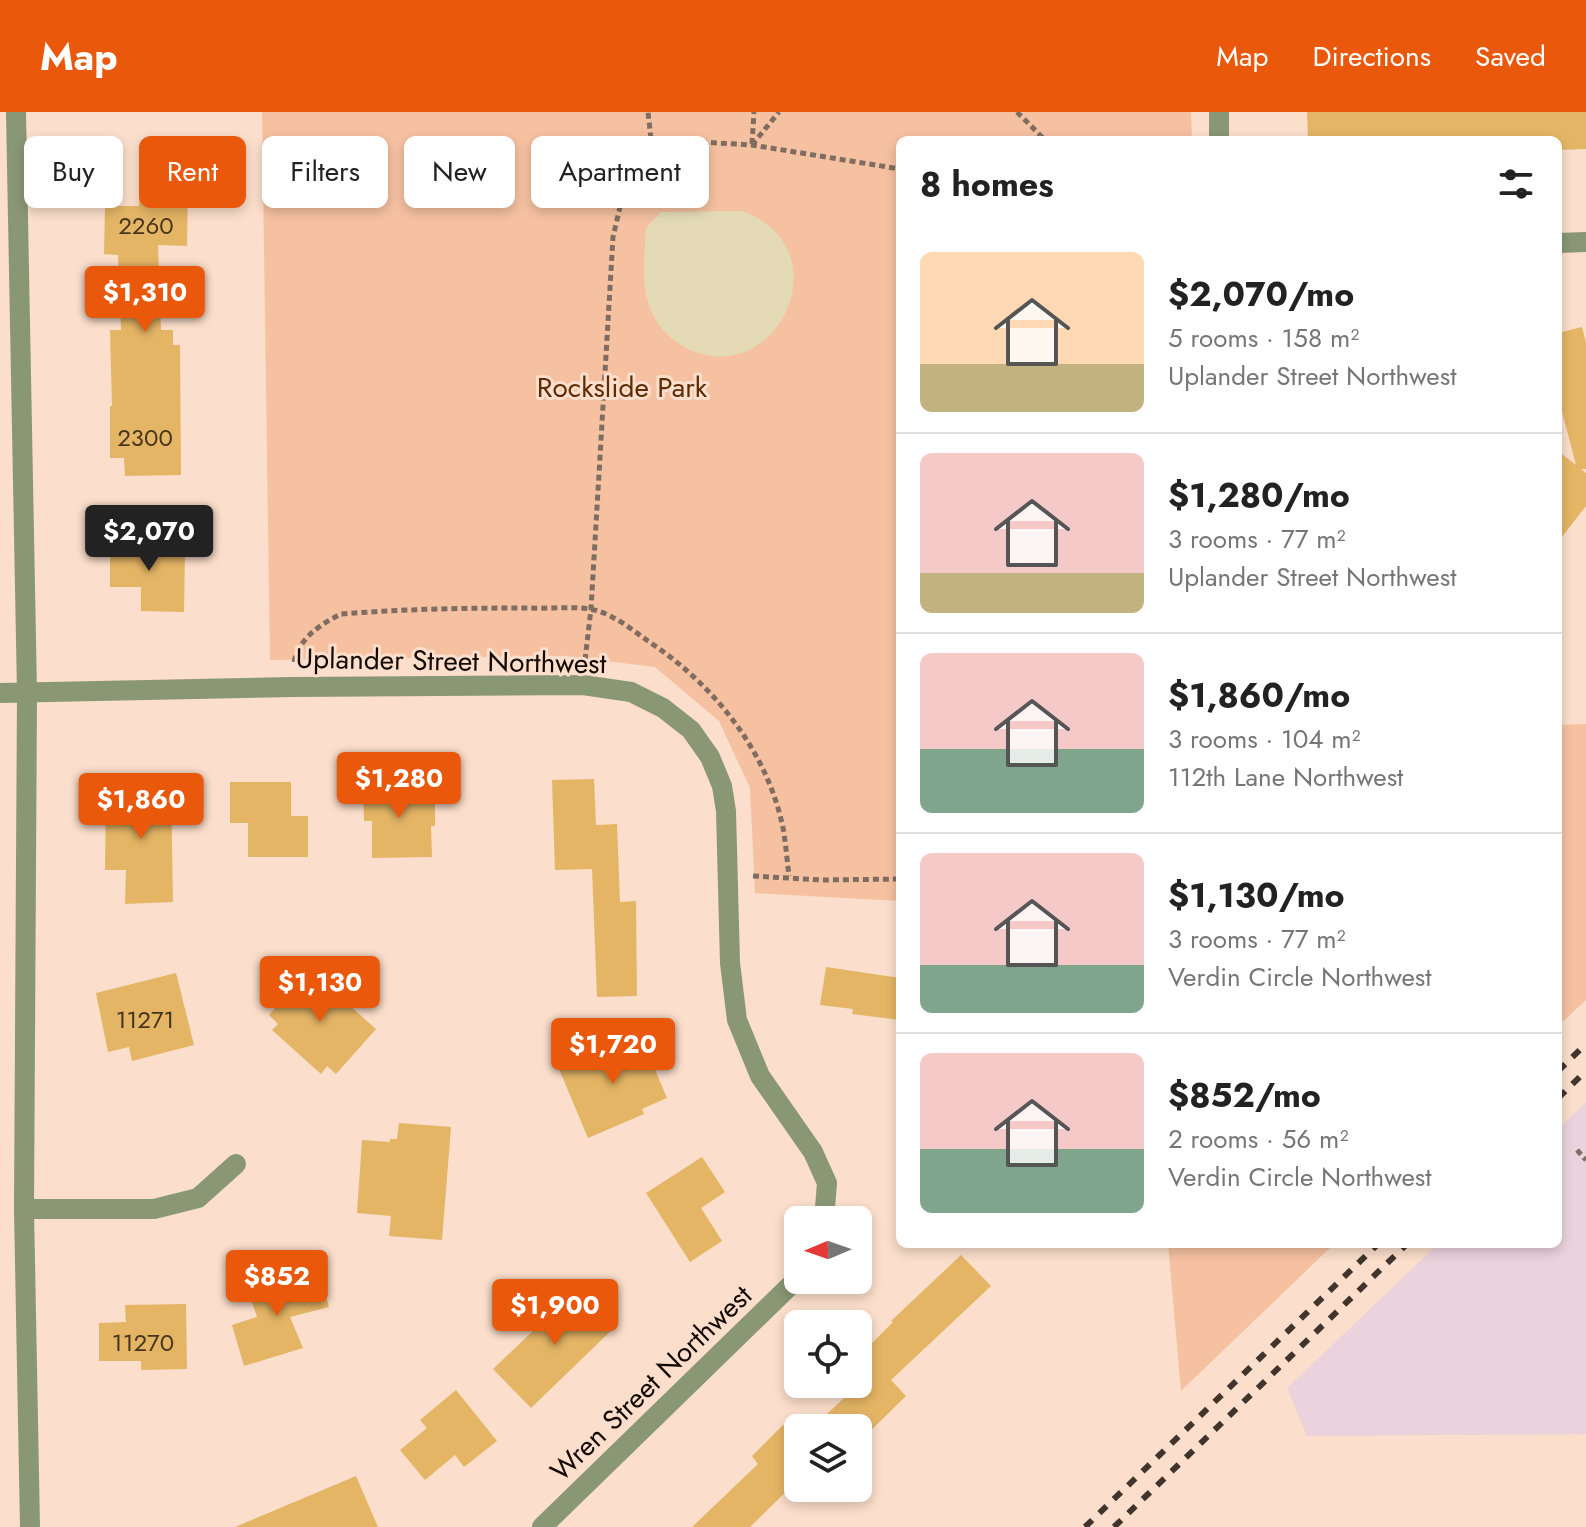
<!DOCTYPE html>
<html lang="en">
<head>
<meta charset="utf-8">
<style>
  :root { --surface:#fff; --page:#f2f2f2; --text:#222; --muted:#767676; --line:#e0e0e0; --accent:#ea580c }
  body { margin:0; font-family:Jost,sans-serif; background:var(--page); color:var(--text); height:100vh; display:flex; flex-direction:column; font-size:30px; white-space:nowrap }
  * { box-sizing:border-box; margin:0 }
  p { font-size:26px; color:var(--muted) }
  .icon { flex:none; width:44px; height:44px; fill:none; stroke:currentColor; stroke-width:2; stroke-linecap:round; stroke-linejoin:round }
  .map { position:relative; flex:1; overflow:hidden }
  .details { position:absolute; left:896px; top:24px; width:666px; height:1112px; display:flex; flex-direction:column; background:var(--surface); border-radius:12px; box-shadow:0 4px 12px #0003 }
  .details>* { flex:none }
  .banner { position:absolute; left:24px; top:24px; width:752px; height:72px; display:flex; gap:16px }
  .needle { width:52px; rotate:268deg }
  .fabs { position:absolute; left:784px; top:1094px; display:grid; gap:16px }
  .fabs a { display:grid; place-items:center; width:88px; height:88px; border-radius:12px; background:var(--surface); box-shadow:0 4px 12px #0003; font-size:40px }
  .price { position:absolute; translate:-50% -68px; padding:0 18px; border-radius:8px; background:var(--accent); color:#fff; font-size:26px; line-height:52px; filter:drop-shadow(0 2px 4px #0008) }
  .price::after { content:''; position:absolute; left:50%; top:48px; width:24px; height:18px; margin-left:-12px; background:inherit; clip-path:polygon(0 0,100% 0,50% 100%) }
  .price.on { background:#222; color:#fff }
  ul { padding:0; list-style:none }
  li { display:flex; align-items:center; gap:24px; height:200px; padding:0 24px }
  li+li { border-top:2px solid var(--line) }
  li span { display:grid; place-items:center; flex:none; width:224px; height:160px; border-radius:12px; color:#555 }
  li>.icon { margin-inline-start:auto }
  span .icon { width:96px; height:96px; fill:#fffc; stroke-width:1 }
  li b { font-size:34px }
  h2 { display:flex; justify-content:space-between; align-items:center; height:96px; padding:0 24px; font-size:34px }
  .chip { padding:0 28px; border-radius:12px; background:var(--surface); box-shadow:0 4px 12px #0003; font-size:28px; line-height:72px }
  .chip.on { background:var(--accent); color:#fff }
  header { display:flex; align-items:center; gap:48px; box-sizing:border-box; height:112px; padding:0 40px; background:var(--accent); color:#fff }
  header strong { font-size:38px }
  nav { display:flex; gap:44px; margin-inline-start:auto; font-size:28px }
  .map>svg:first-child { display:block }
  .education { fill:#ebd3dd }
  .green { fill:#f5c1a1 }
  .sand { fill:#e4dbb6 }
  .building { fill:#e4b565 }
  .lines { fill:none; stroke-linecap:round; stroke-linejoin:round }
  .path { stroke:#806d62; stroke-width:5; stroke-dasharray:6 4; stroke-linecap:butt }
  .minor { stroke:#899775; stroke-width:20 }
  .rail { stroke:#41342c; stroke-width:6; stroke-dasharray:10 10; stroke-linecap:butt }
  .labels { text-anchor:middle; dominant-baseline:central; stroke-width:6; stroke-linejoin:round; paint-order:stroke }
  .number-label { font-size:24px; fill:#47351d }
  .park-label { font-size:28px; fill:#5e2d05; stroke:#fbdecb }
  .street-label { font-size:28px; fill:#130a05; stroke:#fbdecb }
</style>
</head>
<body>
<header>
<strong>Map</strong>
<nav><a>Map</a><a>Directions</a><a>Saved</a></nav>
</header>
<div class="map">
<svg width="1586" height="1415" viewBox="0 0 1586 1415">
  <rect width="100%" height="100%" fill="#fbdecb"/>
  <path class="education" d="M 1586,990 L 1586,1322 L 1307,1324 L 1287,1276 L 1438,1132 L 1558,1132 L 1558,1017 Z"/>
  <path class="green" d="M 262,0 L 1191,0 L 1192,28 L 900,28 L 900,789 L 755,781 L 750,676 L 719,609 L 655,555 L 564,544 L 270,548 Z
    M 1586,612 L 1586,888 L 1558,914 L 1558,613 Z
    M 1168,1132 L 1334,1132 L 1181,1279 Z"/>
  <path class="sand" d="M 742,99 C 846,137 775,281 686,236 C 667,225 654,211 648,190 C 641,167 645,140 646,116 L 661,100 Z"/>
  <path class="building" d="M 1307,0 L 1586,0 L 1586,37 L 1558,38 L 1558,28 L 1308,28 Z
    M 140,71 L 188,72 L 187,134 L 158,133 L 161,218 L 173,218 L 173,233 L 180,233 L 181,363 L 125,364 L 124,346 L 110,346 L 110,294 L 112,294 L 110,218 L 121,218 L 118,143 L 104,142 L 105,94 L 139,94 Z
    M 1582,215 L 1586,231 L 1586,357 L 1581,357 L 1586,361 L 1586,394 L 1558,430 L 1558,339 L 1576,353 L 1558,284 L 1558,221 Z
    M 110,423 L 147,424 L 147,437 L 185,437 L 184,500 L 141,499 L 141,475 L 110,475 Z
    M 594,667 L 596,713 L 617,712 L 620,790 L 636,789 L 637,884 L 597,885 L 592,757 L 555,758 L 552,668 Z
    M 230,670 L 291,670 L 291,704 L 308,704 L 308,745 L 248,745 L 248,711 L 230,711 Z
    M 414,670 L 414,685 L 435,685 L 435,714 L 431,714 L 432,745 L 372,746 L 372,709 L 364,709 L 363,671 Z
    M 171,673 L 173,790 L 125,792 L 126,758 L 105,758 L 106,674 Z
    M 826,855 L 900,866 L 900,908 L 852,902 L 853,897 L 820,893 Z
    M 308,857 L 376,917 L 336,962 L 327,954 L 321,962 L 272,918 L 278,912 L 269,903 Z
    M 176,861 L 194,933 L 132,949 L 129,935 L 108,940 L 96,881 Z
    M 640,922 L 667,986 L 642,997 L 644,1002 L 588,1026 L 559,957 Z
    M 399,1011 L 451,1015 L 442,1128 L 389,1124 L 391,1104 L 357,1101 L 362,1028 L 390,1030 L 390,1027 L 397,1027 Z
    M 702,1045 L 725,1080 L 701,1096 L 722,1129 L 690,1150 L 646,1081 Z
    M 961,1143 L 991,1174 L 891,1268 L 906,1284 L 858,1331 L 858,1316 L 812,1316 L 845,1285 L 832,1272 L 858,1272 L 858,1245 L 893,1210 L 891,1209 Z
    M 296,1163 L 299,1172 L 321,1165 L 329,1195 L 290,1205 L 303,1236 L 244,1254 L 232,1213 L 257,1205 L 248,1178 Z
    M 580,1174 L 617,1213 L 531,1296 L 493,1257 Z
    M 186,1192 L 187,1257 L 141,1258 L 141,1249 L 99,1249 L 99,1211 L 126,1210 L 125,1193 Z
    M 456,1278 L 497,1329 L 464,1355 L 455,1343 L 425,1368 L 400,1338 L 427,1316 L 420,1308 Z
    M 783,1313 L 798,1329 L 798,1368 L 750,1415 L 692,1415 L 758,1352 L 752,1344 Z
    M 356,1364 L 378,1415 L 235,1415 Z"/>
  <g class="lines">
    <path class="path" d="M 1017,0 L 1045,28
      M 651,27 L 752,33 L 900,57
      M 752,32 L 754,0
      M 752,33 L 779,0
      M 585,548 L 591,497 L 613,125 L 620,95 L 651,27 L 648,0
      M 294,550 C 299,526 321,512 341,502 C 404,497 467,496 529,496 C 549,497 571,494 590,497 C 612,501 631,517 648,529 C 713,572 767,638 783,716 C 786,732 787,749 789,764
      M 753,764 L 822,768 L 900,767
      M 1577,1038 L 1586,1048"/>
    <path class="minor" d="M 16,0 L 27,581 L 24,1097 L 30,1415
      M 1219,28 L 1219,0
      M 1558,131 L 1586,130
      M 0,581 L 293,575 L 583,573 L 631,580 L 663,596 L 691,618 L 710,645 L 722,674 L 726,699 L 730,851 L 737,908 L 760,964 L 813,1040 L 827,1071 L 824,1108
      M 24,1097 L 154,1097 L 198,1086 L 236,1052
      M 542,1415 L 798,1166"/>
    <path class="rail" d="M 1558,959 L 1586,932
      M 1558,986 L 1586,959
      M 1085,1415 L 1378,1132
      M 1114,1415 L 1407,1132"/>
  </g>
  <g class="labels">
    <g class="number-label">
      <text x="146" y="113">2260</text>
      <text x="145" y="325">2300</text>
      <text x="145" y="907">11271</text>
      <text x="143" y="1230">11270</text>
    </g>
    <g class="park-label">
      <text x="622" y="275">Rockslide Park</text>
    </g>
    <g class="street-label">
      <text transform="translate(451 549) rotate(1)">Uplander Street Northwest</text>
      <text transform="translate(651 1271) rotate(-44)">Wren Street Northwest</text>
    </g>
  </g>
</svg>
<div class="fabs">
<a><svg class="needle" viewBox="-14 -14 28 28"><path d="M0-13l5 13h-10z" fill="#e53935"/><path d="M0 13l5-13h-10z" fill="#767676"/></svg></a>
<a><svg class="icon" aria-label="locate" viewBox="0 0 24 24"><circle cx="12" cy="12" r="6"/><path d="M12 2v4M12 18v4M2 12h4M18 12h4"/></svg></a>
<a><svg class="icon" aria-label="layers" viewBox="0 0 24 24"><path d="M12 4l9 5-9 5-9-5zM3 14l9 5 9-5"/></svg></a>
</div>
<b class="price" style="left:145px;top:222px">$1,310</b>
<b class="price on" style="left:149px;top:461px">$2,070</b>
<b class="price" style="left:399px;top:708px">$1,280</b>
<b class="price" style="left:141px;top:729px">$1,860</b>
<b class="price" style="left:320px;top:912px">$1,130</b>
<b class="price" style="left:613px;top:974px">$1,720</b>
<b class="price" style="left:277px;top:1206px">$852</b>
<b class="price" style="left:555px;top:1235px">$1,900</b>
<div class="banner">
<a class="chip">Buy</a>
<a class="chip on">Rent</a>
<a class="chip">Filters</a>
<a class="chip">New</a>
<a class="chip">Apartment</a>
</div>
<section class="details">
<h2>8 homes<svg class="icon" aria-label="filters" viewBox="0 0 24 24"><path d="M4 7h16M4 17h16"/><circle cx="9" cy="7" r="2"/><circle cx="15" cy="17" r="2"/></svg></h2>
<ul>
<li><span style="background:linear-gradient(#ffd9b3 70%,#c2b280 0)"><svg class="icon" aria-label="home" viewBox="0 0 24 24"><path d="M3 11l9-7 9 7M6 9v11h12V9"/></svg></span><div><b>$2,070/mo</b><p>5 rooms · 158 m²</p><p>Uplander Street Northwest</p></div></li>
<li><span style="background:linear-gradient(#f6c9c9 75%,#c2b280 0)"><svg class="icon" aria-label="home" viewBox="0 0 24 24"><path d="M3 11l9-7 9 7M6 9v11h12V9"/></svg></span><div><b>$1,280/mo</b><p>3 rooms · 77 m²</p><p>Uplander Street Northwest</p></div></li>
<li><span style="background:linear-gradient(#f6c9c9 60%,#7fa58c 0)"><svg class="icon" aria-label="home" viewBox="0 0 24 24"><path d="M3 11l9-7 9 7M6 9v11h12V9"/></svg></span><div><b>$1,860/mo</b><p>3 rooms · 104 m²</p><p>112th Lane Northwest</p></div></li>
<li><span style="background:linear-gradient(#f6c9c9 70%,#7fa58c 0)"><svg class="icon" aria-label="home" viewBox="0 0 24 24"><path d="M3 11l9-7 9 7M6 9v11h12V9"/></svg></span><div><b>$1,130/mo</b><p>3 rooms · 77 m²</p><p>Verdin Circle Northwest</p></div></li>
<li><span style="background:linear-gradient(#f6c9c9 60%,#7fa58c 0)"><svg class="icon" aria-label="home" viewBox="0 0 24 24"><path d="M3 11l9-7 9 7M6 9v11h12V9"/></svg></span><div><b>$852/mo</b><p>2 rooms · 56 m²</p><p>Verdin Circle Northwest</p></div></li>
</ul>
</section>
</div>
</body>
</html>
